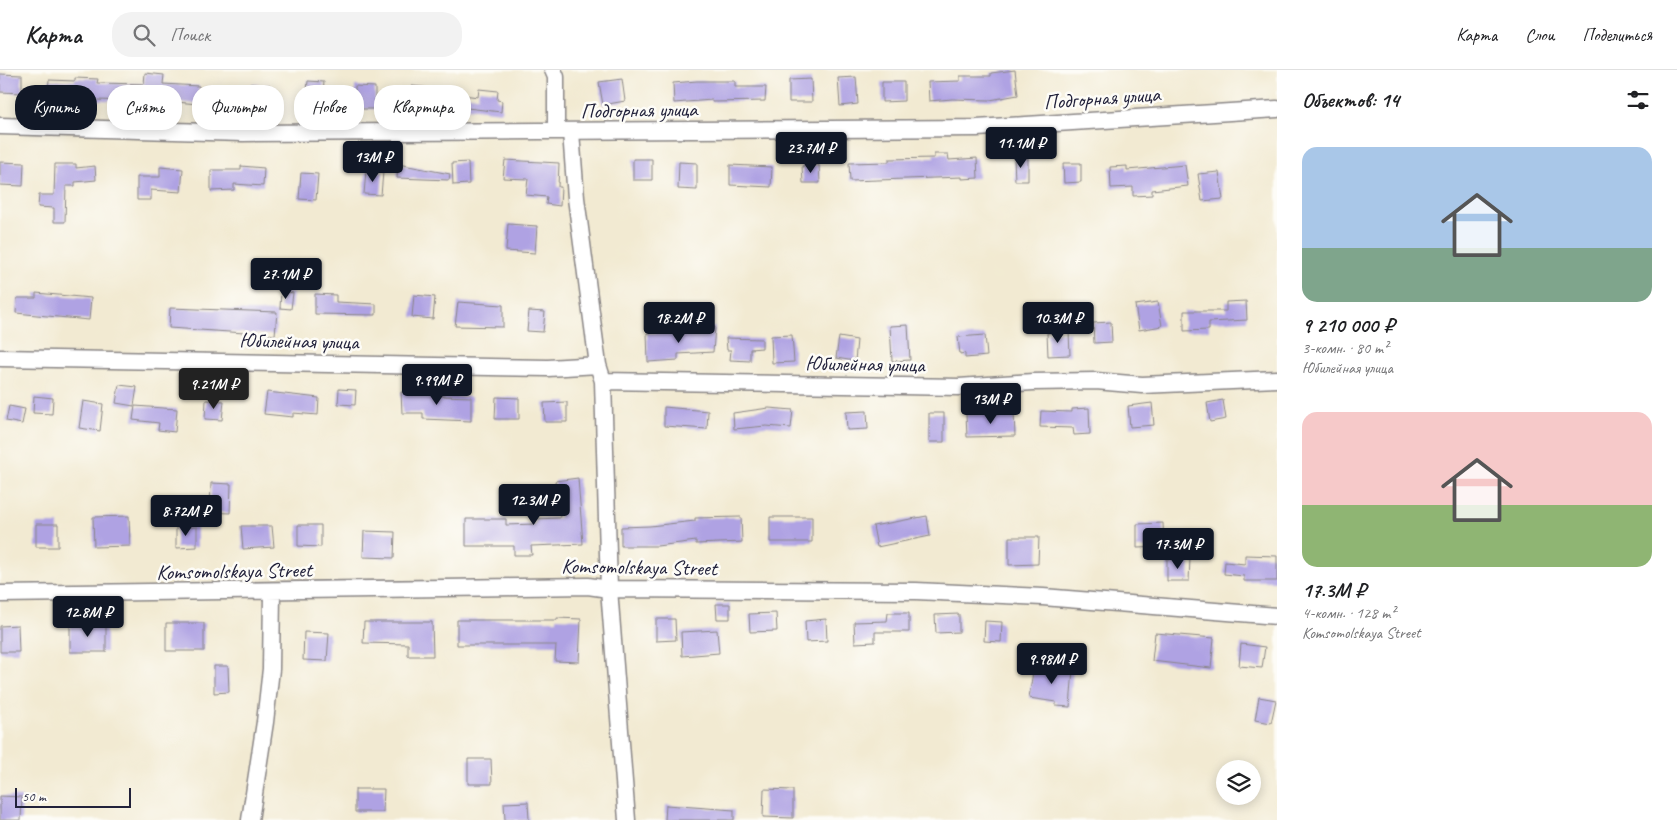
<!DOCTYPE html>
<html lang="ru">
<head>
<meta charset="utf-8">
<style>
  :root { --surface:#fff; --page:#f2f2f2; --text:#202124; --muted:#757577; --line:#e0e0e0; --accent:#111827 }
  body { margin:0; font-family:Caveat,sans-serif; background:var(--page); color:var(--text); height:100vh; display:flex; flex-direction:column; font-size:19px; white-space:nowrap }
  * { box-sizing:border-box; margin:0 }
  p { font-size:16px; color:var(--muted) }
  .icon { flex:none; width:28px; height:28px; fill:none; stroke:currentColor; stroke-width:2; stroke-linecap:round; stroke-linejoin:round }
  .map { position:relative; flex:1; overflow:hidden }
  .details { display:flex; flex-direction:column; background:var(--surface); width:400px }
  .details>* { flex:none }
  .guide { position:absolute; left:15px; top:15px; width:475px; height:45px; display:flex; gap:10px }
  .fabs { position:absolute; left:1216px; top:690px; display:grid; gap:10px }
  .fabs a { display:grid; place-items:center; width:45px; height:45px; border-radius:50%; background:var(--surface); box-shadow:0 2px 12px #0003; font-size:25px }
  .scale { position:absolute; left:15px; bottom:12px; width:116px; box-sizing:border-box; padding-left:5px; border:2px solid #22223b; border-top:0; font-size:14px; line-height:18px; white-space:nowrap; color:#22223b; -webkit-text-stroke:4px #fdfcf7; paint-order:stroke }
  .price { position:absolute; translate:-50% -42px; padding:0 11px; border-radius:5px; background:var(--accent); color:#fff; font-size:16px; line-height:32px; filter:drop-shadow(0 1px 2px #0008) }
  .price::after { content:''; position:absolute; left:50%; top:30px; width:15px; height:11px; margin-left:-8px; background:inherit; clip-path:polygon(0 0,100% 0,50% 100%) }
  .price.selected { background:#222; color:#fff }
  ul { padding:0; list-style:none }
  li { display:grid; align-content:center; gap:10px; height:265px; padding:0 25px }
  li span { display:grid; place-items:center; height:155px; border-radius:15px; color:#555 }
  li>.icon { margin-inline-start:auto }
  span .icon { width:90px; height:90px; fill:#fffc; stroke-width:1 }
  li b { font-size:21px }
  h2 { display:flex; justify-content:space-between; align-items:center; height:60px; padding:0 25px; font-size:21px }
  .tag { padding:0 18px; border-radius:20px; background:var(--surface); box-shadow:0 2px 12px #0003; font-size:18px; line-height:45px }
  .tag.selected { background:var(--accent); color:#fff }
  header { display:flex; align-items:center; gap:30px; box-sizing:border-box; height:70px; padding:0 25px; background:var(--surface); border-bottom:1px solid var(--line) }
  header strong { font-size:24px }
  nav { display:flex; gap:28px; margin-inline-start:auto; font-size:18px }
  .search { width:350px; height:45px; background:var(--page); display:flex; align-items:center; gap:12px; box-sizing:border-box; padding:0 18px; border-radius:20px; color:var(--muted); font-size:19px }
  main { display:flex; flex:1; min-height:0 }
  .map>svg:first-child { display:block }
  .building { fill:#afa2e3 }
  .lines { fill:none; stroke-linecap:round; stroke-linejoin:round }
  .street-casing { stroke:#8a8686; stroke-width:19 }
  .street { stroke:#fff; stroke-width:16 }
  .labels { text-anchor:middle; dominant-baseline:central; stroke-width:5; stroke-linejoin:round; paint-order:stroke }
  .street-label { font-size:21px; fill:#22223b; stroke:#fdfcf7 }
</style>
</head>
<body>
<header>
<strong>Карта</strong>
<div class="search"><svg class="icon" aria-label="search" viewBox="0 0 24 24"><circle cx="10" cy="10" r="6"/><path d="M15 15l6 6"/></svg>Поиск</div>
<nav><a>Карта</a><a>Слои</a><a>Поделиться</a></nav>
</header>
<main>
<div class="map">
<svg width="1277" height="750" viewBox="0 0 1277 750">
  <rect width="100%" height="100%" fill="#fdfcf7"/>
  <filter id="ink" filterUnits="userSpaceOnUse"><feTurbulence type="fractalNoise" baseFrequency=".02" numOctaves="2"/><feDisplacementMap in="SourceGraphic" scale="10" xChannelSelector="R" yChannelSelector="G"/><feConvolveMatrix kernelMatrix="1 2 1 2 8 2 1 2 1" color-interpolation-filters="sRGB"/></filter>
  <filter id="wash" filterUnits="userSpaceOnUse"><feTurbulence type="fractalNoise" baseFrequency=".0096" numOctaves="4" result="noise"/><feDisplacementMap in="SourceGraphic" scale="20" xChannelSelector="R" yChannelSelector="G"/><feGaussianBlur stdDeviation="1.12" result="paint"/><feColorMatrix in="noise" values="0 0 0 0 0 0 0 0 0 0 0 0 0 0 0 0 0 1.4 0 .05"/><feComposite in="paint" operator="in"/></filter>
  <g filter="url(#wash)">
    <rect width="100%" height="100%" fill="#f2ead2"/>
    <g id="blocks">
      <path class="building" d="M 1015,0 L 1018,25 L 990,30 L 952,29 L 929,31 L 928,12 L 960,11 L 960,6 L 991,6 L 991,3 Z
        M 145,3 L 164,5 L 163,14 L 199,16 L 198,34 L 132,28 L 132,31 L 96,30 L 96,32 L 47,31 L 49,10 L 75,11 L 75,8 L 98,9 L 97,13 L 144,14 Z
        M 0,4 L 22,5 L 22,23 L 0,22 Z
        M 856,7 L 858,34 L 840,36 L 838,8 Z
        M 622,9 L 625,31 L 603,35 L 599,12 Z
        M 811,9 L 812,32 L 789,32 L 789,10 Z
        M 308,11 L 324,12 L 322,31 L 306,30 Z
        M 697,11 L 735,11 L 735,17 L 766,17 L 765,31 L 712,32 L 712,30 L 674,33 L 673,13 Z
        M 882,12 L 904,12 L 904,31 L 882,32 Z
        M 250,14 L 270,15 L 268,36 L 249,34 Z
        M 355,16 L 375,17 L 375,39 L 355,39 Z
        M 412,16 L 431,18 L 431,21 L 446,23 L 443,39 L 410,37 Z
        M 479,19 L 498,21 L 497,30 L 502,31 L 501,42 L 450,36 L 449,23 L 478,27 Z
        M 934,84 L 948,84 L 949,90 L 977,88 L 978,108 L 962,109 L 962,107 L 850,111 L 849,93 L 889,92 L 889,89 L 934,88 Z
        M 1014,88 L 1028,88 L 1028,111 L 1015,111 Z
        M 633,89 L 652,89 L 652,110 L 633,110 Z
        M 505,90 L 559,93 L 558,117 L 561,117 L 560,136 L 546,134 L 547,127 L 526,125 L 528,109 L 503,108 Z
        M 0,92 L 24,93 L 23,116 L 0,115 Z
        M 468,92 L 469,114 L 453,115 L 452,93 Z
        M 679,92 L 697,93 L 697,120 L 678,119 Z
        M 1063,93 L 1081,93 L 1081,112 L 1064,113 Z
        M 55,94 L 76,94 L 76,98 L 95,96 L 96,110 L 75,112 L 75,116 L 66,116 L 65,152 L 54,152 L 54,138 L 38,137 L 39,125 L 54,125 Z
        M 398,94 L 450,104 L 449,110 L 397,108 Z
        M 730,95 L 772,97 L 771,117 L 730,115 Z
        M 819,95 L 820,113 L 803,113 L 802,96 Z
        M 1185,95 L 1188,116 L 1152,120 L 1152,125 L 1133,126 L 1133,117 L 1111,118 L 1110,97 L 1127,96 L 1127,100 Z
        M 241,96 L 264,98 L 263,116 L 234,114 L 234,120 L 211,121 L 211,100 L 241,100 Z
        M 160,97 L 183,99 L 181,122 L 151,120 L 151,130 L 137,130 L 137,107 L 160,107 Z
        M 366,101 L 383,102 L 381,125 L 364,124 Z
        M 1219,102 L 1223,129 L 1202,131 L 1198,104 Z
        M 301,103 L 318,104 L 316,130 L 299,129 Z
        M 508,154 L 537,156 L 535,183 L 506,181 Z
        M 281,221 L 293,223 L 291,239 L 280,238 Z
        M 36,223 L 91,228 L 89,250 L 16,243 L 17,228 L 36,228 Z
        M 315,224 L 336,225 L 336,232 L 376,234 L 376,245 L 315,244 Z
        M 414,225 L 435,227 L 433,249 L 412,247 Z
        M 1246,231 L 1247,250 L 1209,252 L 1209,260 L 1184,261 L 1184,241 L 1226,241 L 1226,232 Z
        M 458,232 L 503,235 L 503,257 L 455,256 Z
        M 1158,232 L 1162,256 L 1139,260 L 1135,235 Z
        M 170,238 L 277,242 L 275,265 L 169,258 Z
        M 529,241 L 545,242 L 543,262 L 527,261 Z
        M 1111,252 L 1112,272 L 1094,273 L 1093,253 Z
        M 908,255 L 910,290 L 892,291 L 890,256 Z
        M 715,257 L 713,282 L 678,284 L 678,290 L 648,292 L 647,263 L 698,261 L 698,258 Z
        M 1069,262 L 1070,285 L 1048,286 L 1047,263 Z
        M 792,265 L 794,292 L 772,293 L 771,266 Z
        M 985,265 L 987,286 L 965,288 L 965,283 L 960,284 L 958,267 Z
        M 839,267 L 857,270 L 855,291 L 836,288 Z
        M 726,268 L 762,269 L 762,278 L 750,279 L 750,291 L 730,290 L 731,280 L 727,280 Z
        M 119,315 L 137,317 L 134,336 L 116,333 Z
        M 339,319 L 356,320 L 355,335 L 338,334 Z
        M 419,321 L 442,324 L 442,326 L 471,327 L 471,351 L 423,349 L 423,343 L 402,343 L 401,322 Z
        M 267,322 L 319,328 L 318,345 L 293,343 L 293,347 L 264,344 Z
        M 34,326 L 53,328 L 52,344 L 33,343 Z
        M 496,327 L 519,328 L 519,349 L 495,349 Z
        M 206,330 L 224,331 L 222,350 L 205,349 Z
        M 1223,330 L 1226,349 L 1210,352 L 1207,333 Z
        M 83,331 L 103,334 L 100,361 L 79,358 Z
        M 567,332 L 567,352 L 545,352 L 544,333 Z
        M 1152,333 L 1154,355 L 1130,357 L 1128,336 Z
        M 9,336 L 25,339 L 22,354 L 6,351 Z
        M 135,336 L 177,339 L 175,362 L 158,360 L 159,353 L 133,350 Z
        M 664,337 L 708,341 L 707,359 L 664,356 Z
        M 769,338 L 793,340 L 791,358 L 766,356 L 734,359 L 733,343 Z
        M 1089,338 L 1090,364 L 1074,365 L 1073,358 L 1040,357 L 1041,341 L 1072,342 L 1072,339 Z
        M 867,341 L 868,359 L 847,360 L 846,342 Z
        M 929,343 L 944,343 L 944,372 L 929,372 Z
        M 1014,343 L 1015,366 L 967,367 L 966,344 Z
        M 578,408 L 583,474 L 531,476 L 532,485 L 514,485 L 514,476 L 466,476 L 466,449 L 506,449 L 506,455 L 535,454 L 535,449 L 560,448 L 555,411 Z
        M 211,413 L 231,414 L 230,443 L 210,442 Z
        M 129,446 L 130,476 L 94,477 L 93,447 Z
        M 927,446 L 930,466 L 877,477 L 873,456 Z
        M 741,447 L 742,472 L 696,474 L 696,471 L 657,476 L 621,476 L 621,457 L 650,456 L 695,451 L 695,448 Z
        M 770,447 L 812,447 L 812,472 L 770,472 Z
        M 1163,453 L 1164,477 L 1137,478 L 1137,454 Z
        M 36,454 L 58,454 L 58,477 L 36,477 Z
        M 298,455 L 321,455 L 321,477 L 298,476 Z
        M 241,456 L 272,456 L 274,477 L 243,479 Z
        M 176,457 L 197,457 L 197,477 L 176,478 Z
        M 364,461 L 395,462 L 394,488 L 363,487 Z
        M 1009,467 L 1039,467 L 1038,494 L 1009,495 Z
        M 1245,485 L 1277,486 L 1277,511 L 1244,511 L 1244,506 L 1224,504 L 1225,492 L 1245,494 Z
        M 1167,489 L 1190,489 L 1189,511 L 1167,511 Z
        M 716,534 L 730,534 L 730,549 L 717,549 Z
        M 776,543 L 777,561 L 750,562 L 749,544 Z
        M 888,543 L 909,543 L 909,562 L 875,562 L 875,572 L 855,573 L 854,552 L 887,551 Z
        M 959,544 L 959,562 L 936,563 L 935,545 Z
        M 557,548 L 581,549 L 579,592 L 555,591 L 556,575 L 457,575 L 457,550 L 557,550 Z
        M 656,549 L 675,549 L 676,570 L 656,571 Z
        M 826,549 L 827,571 L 806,572 L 805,551 Z
        M 985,551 L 1002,552 L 1001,572 L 984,571 Z
        M 364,552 L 432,552 L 433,586 L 408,586 L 408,574 L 363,573 Z
        M 166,553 L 204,553 L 204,581 L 166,581 Z
        M 70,554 L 106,554 L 106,582 L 70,582 Z
        M 18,555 L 19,582 L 0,582 L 0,556 Z
        M 717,560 L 719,583 L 682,586 L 681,562 Z
        M 304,562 L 329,563 L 327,591 L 303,590 Z
        M 1155,563 L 1214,568 L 1211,598 L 1152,591 Z
        M 1241,574 L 1265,577 L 1262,598 L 1239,596 Z
        M 1034,595 L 1073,599 L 1070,637 L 1056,636 L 1056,632 L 1029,628 Z
        M 214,596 L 228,596 L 229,622 L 214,623 Z
        M 1259,627 L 1276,630 L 1271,653 L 1255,650 Z
        M 468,689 L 491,689 L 492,714 L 468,714 Z
        M 355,719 L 384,719 L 383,742 L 355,742 Z
        M 764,719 L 793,720 L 793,748 L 763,747 Z
        M 0,726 L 22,727 L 21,750 L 0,750 Z
        M 528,732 L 529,750 L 505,750 L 504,733 Z
        M 666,735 L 734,740 L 734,750 L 665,750 Z"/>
    </g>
  </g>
  <g filter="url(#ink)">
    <use href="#blocks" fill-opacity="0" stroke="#8a8686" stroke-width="1"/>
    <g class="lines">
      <g class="street-casing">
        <path id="street" d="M 553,0 L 556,7 L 556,61
          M 0,56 L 243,63 L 977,58 L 1277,39
          M 571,62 L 576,128 L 598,295 L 603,311 L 609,519 L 627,750
          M 0,288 L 548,298 L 598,295
          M 603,311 L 959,317 L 1033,312 L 1096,311 L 1142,315 L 1277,309
          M 0,524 L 588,516 L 609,519 L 916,521 L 1043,527 L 1277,546
          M 250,750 L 265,652 L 271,599 L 272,522"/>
      </g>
      <use href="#street" class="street"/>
    </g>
  </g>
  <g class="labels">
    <g class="street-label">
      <text transform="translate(1102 28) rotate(-4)">Подгорная улица</text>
      <text transform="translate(639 40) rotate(-1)">Подгорная улица</text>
      <text transform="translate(299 271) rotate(1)">Юбилейная улица</text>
      <text transform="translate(865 294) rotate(1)">Юбилейная улица</text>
      <text transform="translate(639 497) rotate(1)">Komsomolskaya Street</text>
      <text transform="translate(234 501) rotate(-1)">Komsomolskaya Street</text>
    </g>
  </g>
</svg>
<div class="fabs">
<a><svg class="icon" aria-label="layers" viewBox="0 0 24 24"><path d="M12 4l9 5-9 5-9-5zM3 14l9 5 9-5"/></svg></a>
</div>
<div class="scale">50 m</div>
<b class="price" style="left:1021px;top:99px">11.1M ₽</b>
<b class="price" style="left:811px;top:104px">23.7M ₽</b>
<b class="price" style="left:373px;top:113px">13M ₽</b>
<b class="price" style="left:286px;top:230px">27.1M ₽</b>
<b class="price" style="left:679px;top:274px">18.2M ₽</b>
<b class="price" style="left:1058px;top:274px">10.3M ₽</b>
<b class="price" style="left:437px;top:336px">9.99M ₽</b>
<b class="price selected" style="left:214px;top:340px">9.21M ₽</b>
<b class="price" style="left:991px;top:355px">13M ₽</b>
<b class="price" style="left:534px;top:456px">12.3M ₽</b>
<b class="price" style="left:186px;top:467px">8.72M ₽</b>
<b class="price" style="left:1178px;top:500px">17.3M ₽</b>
<b class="price" style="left:88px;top:568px">12.8M ₽</b>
<b class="price" style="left:1052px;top:615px">9.98M ₽</b>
<div class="guide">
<a class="tag selected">Купить</a>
<a class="tag">Снять</a>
<a class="tag">Фильтры</a>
<a class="tag">Новое</a>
<a class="tag">Квартира</a>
</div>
</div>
<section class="details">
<h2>Объектов: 14<svg class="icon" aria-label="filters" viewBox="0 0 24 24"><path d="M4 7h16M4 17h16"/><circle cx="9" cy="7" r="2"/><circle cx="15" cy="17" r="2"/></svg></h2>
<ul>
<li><span style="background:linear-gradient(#a9c7e8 65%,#7fa58c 0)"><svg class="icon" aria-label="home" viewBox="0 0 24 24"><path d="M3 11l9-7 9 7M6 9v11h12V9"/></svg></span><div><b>9 210 000 ₽</b><p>3-комн. · 80 m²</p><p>Юбилейная улица</p></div></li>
<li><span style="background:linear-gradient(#f6c9c9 60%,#8fb573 0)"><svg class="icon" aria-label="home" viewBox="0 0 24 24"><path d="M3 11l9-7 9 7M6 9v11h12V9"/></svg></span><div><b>17.3M ₽</b><p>4-комн. · 128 m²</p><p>Komsomolskaya Street</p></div></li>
</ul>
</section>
</main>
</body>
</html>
